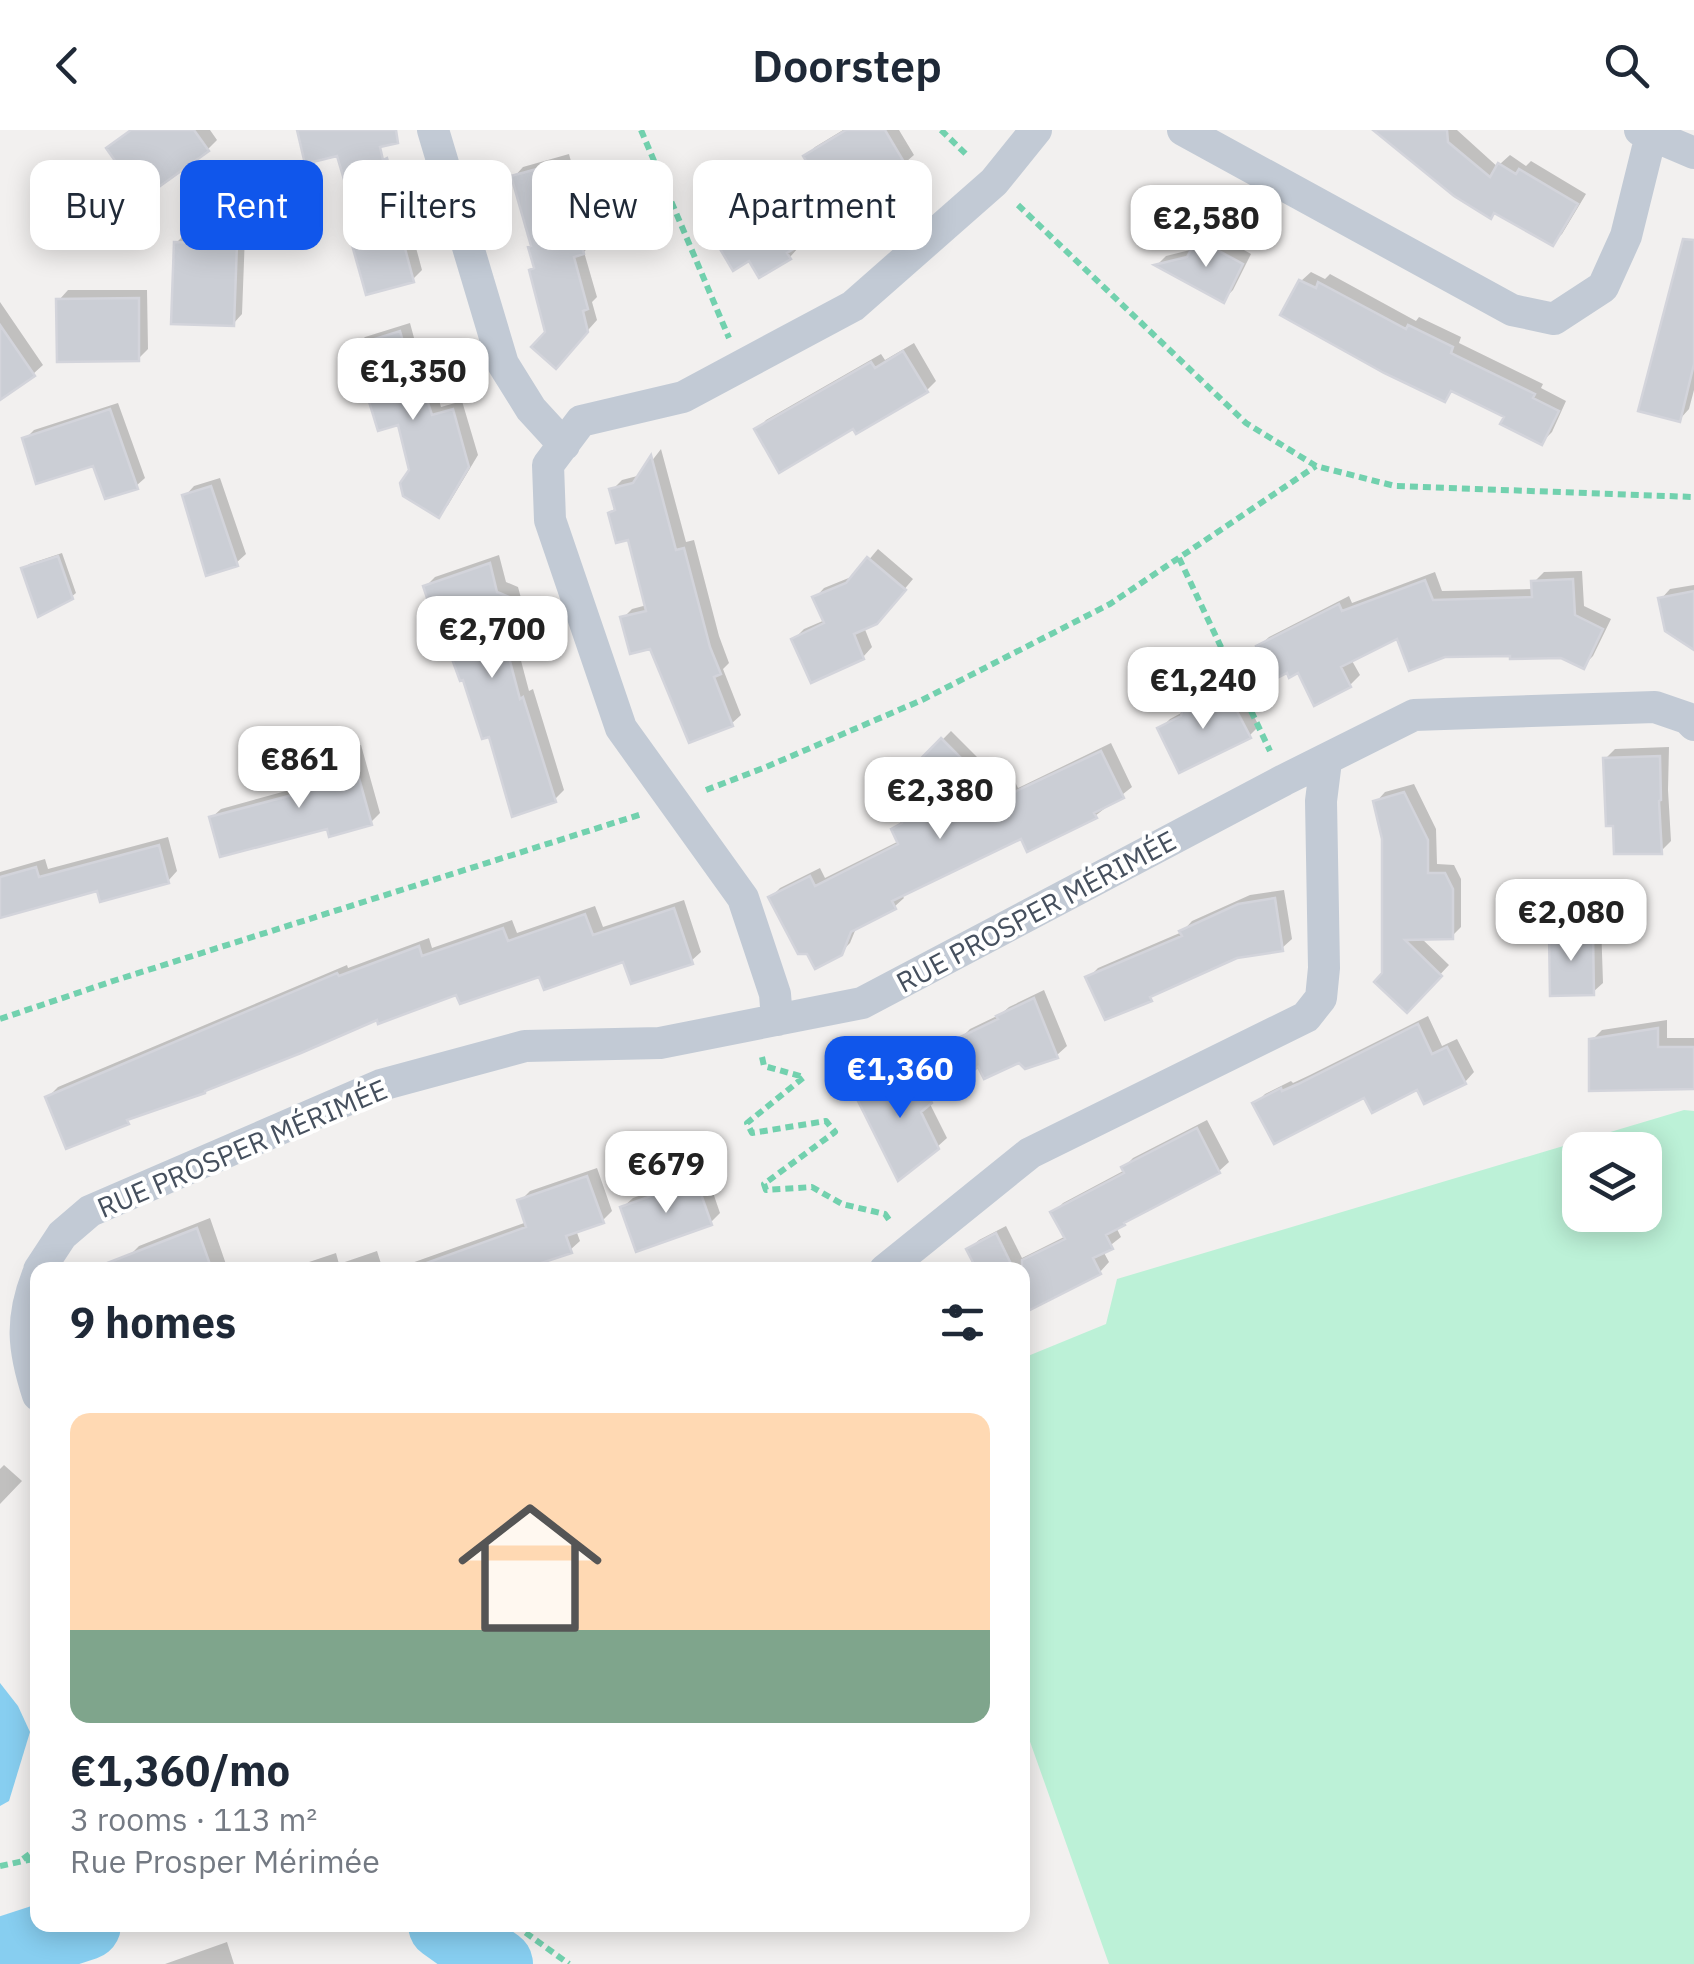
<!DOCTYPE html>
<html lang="en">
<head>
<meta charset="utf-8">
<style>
  :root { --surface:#fff; --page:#f2f2f3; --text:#1f2937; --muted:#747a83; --accent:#1056eb }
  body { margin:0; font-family:"IBM Plex Sans",sans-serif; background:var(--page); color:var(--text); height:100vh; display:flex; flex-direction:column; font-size:38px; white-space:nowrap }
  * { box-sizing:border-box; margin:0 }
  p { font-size:32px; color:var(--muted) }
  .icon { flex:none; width:55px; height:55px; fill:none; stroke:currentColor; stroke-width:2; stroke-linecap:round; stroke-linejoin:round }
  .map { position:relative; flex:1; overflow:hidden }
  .details { position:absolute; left:30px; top:1132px; width:1000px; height:670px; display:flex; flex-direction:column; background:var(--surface); border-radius:20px; box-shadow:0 5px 25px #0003 }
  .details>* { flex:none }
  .banner { position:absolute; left:30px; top:30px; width:1000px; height:90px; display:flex; gap:20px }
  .controls { position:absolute; left:1562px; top:1002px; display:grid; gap:20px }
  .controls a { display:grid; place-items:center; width:100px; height:100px; border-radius:20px; background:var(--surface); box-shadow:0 5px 25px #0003; font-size:50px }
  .price { position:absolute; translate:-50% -85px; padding:0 22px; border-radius:20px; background:#fff; color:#222; font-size:32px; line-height:65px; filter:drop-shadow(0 2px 5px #0008) }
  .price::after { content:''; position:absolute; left:50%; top:60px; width:30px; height:22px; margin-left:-15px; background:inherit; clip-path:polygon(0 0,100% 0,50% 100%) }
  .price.on { background:var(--accent); color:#fff }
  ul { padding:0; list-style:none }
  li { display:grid; align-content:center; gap:20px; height:530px; padding:0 40px }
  li span { display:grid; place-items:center; height:310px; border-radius:20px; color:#555 }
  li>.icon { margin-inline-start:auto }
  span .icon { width:180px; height:180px; fill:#fffc; stroke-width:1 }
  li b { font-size:42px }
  h2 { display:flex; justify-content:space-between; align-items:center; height:120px; padding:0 40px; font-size:42px }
  .pill { padding:0 35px; border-radius:20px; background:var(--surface); box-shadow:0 5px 25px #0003; font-size:35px; line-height:90px }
  .pill.on { background:var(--accent); color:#fff }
  header { display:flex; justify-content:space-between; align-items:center; height:130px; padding:0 40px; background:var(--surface); font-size:45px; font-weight:600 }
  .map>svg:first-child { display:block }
  .green { fill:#bcf1d7; fill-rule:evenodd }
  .water { fill:#87cef0 }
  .shadow { fill:#0003 }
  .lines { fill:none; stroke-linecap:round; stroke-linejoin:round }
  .river { stroke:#87cef0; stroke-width:70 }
  .building { fill:#cbced5; stroke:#d3d4db; stroke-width:2.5 }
  .path { stroke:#72d1ae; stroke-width:6; stroke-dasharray:8 5; stroke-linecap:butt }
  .street { stroke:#c2cad5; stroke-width:32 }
  .labels { text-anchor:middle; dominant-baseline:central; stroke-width:8; stroke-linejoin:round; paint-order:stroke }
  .street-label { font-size:28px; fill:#46505e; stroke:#fff }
</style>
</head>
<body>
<header><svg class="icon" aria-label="back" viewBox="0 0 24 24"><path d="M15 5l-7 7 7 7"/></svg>Doorstep<svg class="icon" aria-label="search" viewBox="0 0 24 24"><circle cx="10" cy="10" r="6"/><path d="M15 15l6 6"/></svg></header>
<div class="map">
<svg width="1694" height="1834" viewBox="0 0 1694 1834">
  <rect width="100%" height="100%" fill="#f2f0ef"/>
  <path class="green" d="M 1684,980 L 1694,981 L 1694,1834 L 1109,1834 L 1023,1592 L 1023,1228 L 1106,1194 L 1117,1149 ZM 1580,1020 L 1645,1020 L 1645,1085 L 1580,1085 Z"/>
  <path class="water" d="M 0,1553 L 18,1576 L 30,1602 L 9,1671 L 0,1676 Z"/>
  <path class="shadow" d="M 131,0 L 210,0 L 217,10 L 208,19 Z
    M 843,0 L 899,0 L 914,25 L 876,58 L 832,84 L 835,88 L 825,97 L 797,114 L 799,117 L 790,127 L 750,128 L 713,102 L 723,92 L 757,72 L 762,82 L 818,47 L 806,26 L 815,17 Z
    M 1378,0 L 1457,0 L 1500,39 L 1500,34 L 1510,25 L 1526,36 L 1531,31 L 1586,64 L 1562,104 L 1552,113 Z
    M 569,24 L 593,112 L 584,122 L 597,167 L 592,172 L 597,190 L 565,226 L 548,203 L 533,116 L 514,47 L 523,37 Z
    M 397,36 L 414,83 L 408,88 L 422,140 L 412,150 L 348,91 L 356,83 L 360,51 Z
    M 1209,100 L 1251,124 L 1233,160 L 1223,170 L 1158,134 L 1166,126 L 1194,119 Z
    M 186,103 L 245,105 L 242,184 L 233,194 L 176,113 Z
    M 1694,126 L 1694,260 L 1689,279 L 1680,289 Z
    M 1311,142 L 1325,149 L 1330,144 L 1416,191 L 1419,187 L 1461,207 L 1459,213 L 1543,254 L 1541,258 L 1566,271 L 1552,302 L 1542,312 L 1507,286 L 1454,260 L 1445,269 L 1301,151 Z
    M 68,160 L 147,160 L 148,219 L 138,229 L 59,170 Z
    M 0,172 L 43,235 L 33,244 L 0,267 Z
    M 410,193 L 424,245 L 431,243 L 441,277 L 462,271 L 478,325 L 448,375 L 438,385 L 412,341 L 400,292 L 355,217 L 365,207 Z
    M 914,213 L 936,251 L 927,260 L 854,295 L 757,300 L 766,290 L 881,224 L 885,230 Z
    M 118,273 L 145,348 L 136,356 L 95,333 L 25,309 L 34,300 Z
    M 661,319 L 686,412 L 694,410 L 719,506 L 729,533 L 723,539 L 741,585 L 731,594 L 623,488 L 632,479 L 647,475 L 630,407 L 610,383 L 616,377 L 612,360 L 622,350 L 641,345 Z
    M 220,348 L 246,424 L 236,433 L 185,366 L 194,356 Z
    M 878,419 L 913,449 L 886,481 L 864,497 L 872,517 L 863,527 L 794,509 L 804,499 L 825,490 L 815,468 L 824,458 L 856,445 Z
    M 62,423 L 76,463 L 71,467 L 24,439 L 29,434 Z
    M 499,425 L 506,452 L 518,457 L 521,468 L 510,489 L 529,561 L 533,559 L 564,660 L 554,670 L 490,604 L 426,456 L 435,447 Z
    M 1582,441 L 1584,476 L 1611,489 L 1593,526 L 1583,536 L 1562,526 L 1512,523 L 1398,506 L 1351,529 L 1360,545 L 1350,555 L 1316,572 L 1299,540 L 1259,516 L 1269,507 L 1349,466 L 1352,473 L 1435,442 L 1442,461 L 1534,459 L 1534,452 L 1544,442 Z
    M 1694,455 L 1694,517 L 1674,504 L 1668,504 L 1661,469 L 1670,459 Z
    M 1238,556 L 1259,596 L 1249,606 L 1160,599 L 1170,589 L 1185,581 L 1196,569 L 1209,562 L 1219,566 Z
    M 951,601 L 987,637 L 998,658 L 1014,650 L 1018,658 L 1111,613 L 1132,657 L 1095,686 L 1022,705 L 901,764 L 904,768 L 894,777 L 857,796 L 850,813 L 840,823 L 771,767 L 780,758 L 820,738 L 825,748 L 899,711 L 894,699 L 903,690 L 890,663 Z
    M 361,615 L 380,683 L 371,692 L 211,688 L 221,679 L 315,653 L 310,636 L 319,626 Z
    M 1669,617 L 1668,660 L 1671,711 L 1661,721 L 1605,629 L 1615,619 Z
    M 1414,654 L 1436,699 L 1437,734 L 1454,735 L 1461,749 L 1461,797 L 1452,806 L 1420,807 L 1449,835 L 1407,880 L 1385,844 L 1384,709 L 1376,672 L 1385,662 Z
    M 168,707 L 177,741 L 168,751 L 98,758 L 0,786 L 0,742 L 45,729 L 48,739 Z
    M 1284,760 L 1292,809 L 1282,818 L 1236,825 L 1158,861 L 1150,868 L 1088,848 L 1098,838 L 1182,802 L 1192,791 L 1250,765 Z
    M 684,770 L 701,822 L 691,831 L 624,829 L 458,862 L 378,887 L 133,985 L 127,991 L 48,967 L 58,957 L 347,835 L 348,838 L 429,808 L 432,818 L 512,790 L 517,803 L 595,776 L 603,797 Z
    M 1601,793 L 1603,853 L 1593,862 L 1551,803 L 1561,794 Z
    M 1044,860 L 1067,916 L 1057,925 L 1025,936 L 1019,930 L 961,908 L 970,899 L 1001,884 L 1009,877 Z
    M 1428,886 L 1442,916 L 1457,909 L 1474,942 L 1465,952 L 1365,964 L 1255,974 L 1265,964 L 1291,951 L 1293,953 L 1310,945 Z
    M 1667,890 L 1667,908 L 1694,908 L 1694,956 L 1592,910 L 1602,900 Z
    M 924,931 L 939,962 L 929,972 L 947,1008 L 937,1017 L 859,968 L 869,958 Z
    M 1207,990 L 1229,1032 L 1219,1041 L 1130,1086 L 1116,1097 L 1121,1107 L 1103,1121 L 1109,1132 L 1100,1142 L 980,1140 L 969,1119 L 979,1110 L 1006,1096 L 1022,1128 L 1066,1106 L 1053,1083 L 1063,1073 L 1125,1040 L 1124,1037 L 1133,1028 Z
    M 597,1038 L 612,1081 L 602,1091 L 576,1100 L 580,1111 L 570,1120 L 512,1140 L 392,1140 L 527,1092 L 520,1071 L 530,1061 Z
    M 706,1042 L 720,1083 L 710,1093 L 623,1077 L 633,1068 Z
    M 210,1088 L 228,1140 L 131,1140 L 127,1128 L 139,1116 Z
    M 377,1121 L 383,1140 L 301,1140 L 309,1132 L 336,1123 L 339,1134 Z
    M 4,1335 L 22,1351 L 0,1374 L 0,1339 Z
    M 227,1812 L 234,1834 L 165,1834 Z"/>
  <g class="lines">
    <path class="river" d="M 443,1795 L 498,1834
      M 0,1823 L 86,1795"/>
  </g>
  <path class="building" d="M 131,0 L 194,0 L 209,21 L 142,69 L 106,18 Z
    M 297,0 L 396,0 L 398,13 L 380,17 L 383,30 L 387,28 L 405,95 L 399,96 L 414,152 L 366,165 L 345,90 L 355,87 L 337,26 L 305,34 Z
    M 846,0 L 885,0 L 907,37 L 875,56 L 878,60 L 823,92 L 827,99 L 787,123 L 791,129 L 759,148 L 749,131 L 733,141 L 710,102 L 747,79 L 752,89 L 817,49 L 803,26 Z
    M 1373,0 L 1447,0 L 1448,12 L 1490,47 L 1498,33 L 1516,44 L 1519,39 L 1578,74 L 1553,116 L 1494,83 L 1491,89 L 1454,66 Z
    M 559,33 L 584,124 L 574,127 L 588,179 L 583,181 L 588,202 L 556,239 L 531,217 L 545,202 L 529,140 L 534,138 L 528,117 L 531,116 L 511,46 Z
    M 1197,109 L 1243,134 L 1224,173 L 1154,135 L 1187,127 Z
    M 1683,109 L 1694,110 L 1694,234 L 1680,292 L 1638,281 Z
    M 174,112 L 237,114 L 234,196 L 171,194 Z
    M 1299,150 L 1316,158 L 1318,152 L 1406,199 L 1408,195 L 1453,217 L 1451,223 L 1535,264 L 1533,268 L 1559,281 L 1542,315 L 1500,294 L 1504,287 L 1451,261 L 1445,272 L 1384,243 L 1280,185 Z
    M 139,168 L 139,231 L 57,232 L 56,169 Z
    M 0,195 L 35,246 L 0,270 Z
    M 400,201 L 415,253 L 421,251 L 432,285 L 453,279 L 469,337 L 439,388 L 403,366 L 400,353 L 409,340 L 398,295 L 378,301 L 352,216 Z
    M 903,221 L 928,262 L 856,304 L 853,299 L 779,343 L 754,299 L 871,232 L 875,238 Z
    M 110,279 L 138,359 L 105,369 L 93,336 L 36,354 L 22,308 Z
    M 651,325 L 676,420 L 684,418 L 710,517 L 721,544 L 714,547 L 733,596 L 689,613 L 650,519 L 630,524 L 620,487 L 646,481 L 628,410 L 616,413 L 608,383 L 615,380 L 609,359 L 633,353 Z
    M 211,356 L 238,436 L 206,446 L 182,365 Z
    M 58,426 L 73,469 L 38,487 L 21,438 Z
    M 867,427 L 906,460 L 877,494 L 854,504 L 864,529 L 811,553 L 791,509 L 824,493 L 812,467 L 846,453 Z
    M 490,433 L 497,462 L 509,467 L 512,480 L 502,501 L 520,569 L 523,567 L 556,672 L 512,687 L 489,607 L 482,609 L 463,550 L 460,551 L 436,485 L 433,486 L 423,456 Z
    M 1573,449 L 1575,485 L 1603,499 L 1584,539 L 1561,528 L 1510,529 L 1510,526 L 1445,527 L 1409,541 L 1397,509 L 1341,537 L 1351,557 L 1314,576 L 1298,543 L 1289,548 L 1287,543 L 1273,550 L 1256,516 L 1339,474 L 1342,481 L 1425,450 L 1433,470 L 1532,467 L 1531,451 Z
    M 1694,461 L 1694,520 L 1665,501 L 1658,468 Z
    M 1228,564 L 1251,608 L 1179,643 L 1157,598 L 1181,586 L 1183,578 L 1197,571 L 1208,574 Z
    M 941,608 L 979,646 L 988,666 L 1004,658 L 1008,665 L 1101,621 L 1124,668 L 1094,683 L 1097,688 L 1027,722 L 1021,709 L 892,771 L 896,779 L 851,802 L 842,825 L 815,839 L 807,824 L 798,824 L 768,767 L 810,746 L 815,756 L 898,714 L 891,699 L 902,693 L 887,663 Z
    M 352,623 L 372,695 L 329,707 L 327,699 L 220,727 L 209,687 L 315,659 L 308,635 Z
    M 1660,626 L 1661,670 L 1659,671 L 1662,724 L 1614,724 L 1613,696 L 1606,696 L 1603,628 Z
    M 1404,662 L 1428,710 L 1428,743 L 1445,743 L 1453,759 L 1453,809 L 1405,810 L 1442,846 L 1407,883 L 1374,852 L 1382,843 L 1382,709 L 1373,671 Z
    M 159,715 L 169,753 L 100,772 L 97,761 L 0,788 L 0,747 L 36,737 L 39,747 Z
    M 1275,768 L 1283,821 L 1237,828 L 1150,867 L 1152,871 L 1105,890 L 1085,847 L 1182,806 L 1179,801 L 1238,774 Z
    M 674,778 L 693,834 L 631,854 L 623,832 L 544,860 L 539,847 L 460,874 L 456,865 L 378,894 L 377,890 L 301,923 L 205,961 L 205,963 L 127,990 L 129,994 L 66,1019 L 45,967 L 337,843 L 339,846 L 419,816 L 422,826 L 503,798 L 508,811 L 585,784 L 593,805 Z
    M 1549,802 L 1593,802 L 1594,865 L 1550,866 Z
    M 1034,868 L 1058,928 L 1025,939 L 1019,933 L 984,949 L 978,937 L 974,940 L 958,908 L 998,889 L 996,886 Z
    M 1418,894 L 1432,924 L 1447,917 L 1466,954 L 1424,974 L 1417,960 L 1372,983 L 1364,968 L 1274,1014 L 1252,973 L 1281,958 L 1282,961 L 1298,954 Z
    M 1658,898 L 1658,917 L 1694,917 L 1694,959 L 1589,961 L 1589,909 Z
    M 914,938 L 932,973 L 921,982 L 939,1019 L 898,1051 L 856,967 Z
    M 1197,998 L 1220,1043 L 1124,1093 L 1125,1095 L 1106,1105 L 1113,1119 L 1093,1128 L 1101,1144 L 1022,1184 L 1022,1130 L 1065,1109 L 1050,1082 L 1124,1043 L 1121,1037 Z
    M 587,1046 L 604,1093 L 566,1106 L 572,1123 L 520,1140 L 419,1140 L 418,1136 L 526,1097 L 517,1070 Z
    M 696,1050 L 712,1095 L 636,1122 L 620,1077 Z
    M 197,1098 L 212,1140 L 98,1140 L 97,1137 Z
    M 996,1103 L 1014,1140 L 977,1140 L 966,1119 Z"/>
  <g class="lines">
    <path class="path" d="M 641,0 L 729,208
      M 941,0 L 969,27
      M 1018,75 L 1246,293 L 1316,336 L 1395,356 L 1694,367
      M 1179,428 L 1270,621
      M 706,660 L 766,637 L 922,570 L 1110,474 L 1316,336
      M 0,889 L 113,851 L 642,684
      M 762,927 L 764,936 L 804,947 L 747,993 L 752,1003 L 826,991 L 835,1002 L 764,1054 L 766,1060 L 812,1057 L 842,1074 L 885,1084 L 890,1091
      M 23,1729 L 38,1718
      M 0,1736 L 38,1728
      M 515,1795 L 569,1834"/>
    <path class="street" d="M 433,0 L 503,234 L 531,279 L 564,315
      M 1183,0 L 1512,180 L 1554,189 L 1603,157 L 1626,106 L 1651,5
      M 1640,0 L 1694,23
      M 777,890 L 775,864 L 743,768 L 621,598 L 550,390 L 548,335 L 581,291 L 683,267 L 853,176 L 994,52 L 1036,0
      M 39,1140 L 62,1105 L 90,1081 L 381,955 L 525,916 L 660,913 L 862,873 L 1284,650 L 1414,585 L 1655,577 L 1687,588 L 1694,595
      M 885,1140 L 1030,1023 L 1306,887 L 1321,868 L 1324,838 L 1321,671 L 1326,631
      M 38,1144 C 20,1189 23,1219 38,1265"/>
  </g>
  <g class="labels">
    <g class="street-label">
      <text transform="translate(1036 781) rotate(-28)">RUE PROSPER MÉRIMÉE</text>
      <text transform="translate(242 1018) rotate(-23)">RUE PROSPER MÉRIMÉE</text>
    </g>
  </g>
</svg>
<div class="controls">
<a><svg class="icon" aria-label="layers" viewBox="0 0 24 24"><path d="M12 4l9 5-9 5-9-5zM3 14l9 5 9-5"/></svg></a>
</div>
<b class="price" style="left:1206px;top:140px">€2,580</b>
<b class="price" style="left:413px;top:293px">€1,350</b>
<b class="price" style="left:492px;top:551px">€2,700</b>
<b class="price" style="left:1203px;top:602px">€1,240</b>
<b class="price" style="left:299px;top:681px">€861</b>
<b class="price" style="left:940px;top:712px">€2,380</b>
<b class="price" style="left:1571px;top:834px">€2,080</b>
<b class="price on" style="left:900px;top:991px">€1,360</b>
<b class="price" style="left:666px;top:1086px">€679</b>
<div class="banner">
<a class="pill">Buy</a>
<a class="pill on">Rent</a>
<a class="pill">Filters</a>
<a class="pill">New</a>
<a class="pill">Apartment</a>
</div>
<section class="details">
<h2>9 homes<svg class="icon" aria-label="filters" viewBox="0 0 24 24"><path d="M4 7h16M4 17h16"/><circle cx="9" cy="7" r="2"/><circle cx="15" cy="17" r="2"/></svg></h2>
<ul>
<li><span style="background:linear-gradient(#ffd9b3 70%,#7fa58c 0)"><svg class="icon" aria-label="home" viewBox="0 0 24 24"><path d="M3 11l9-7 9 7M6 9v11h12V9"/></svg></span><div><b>€1,360/mo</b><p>3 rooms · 113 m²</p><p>Rue Prosper Mérimée</p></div></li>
</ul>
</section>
</div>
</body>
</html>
